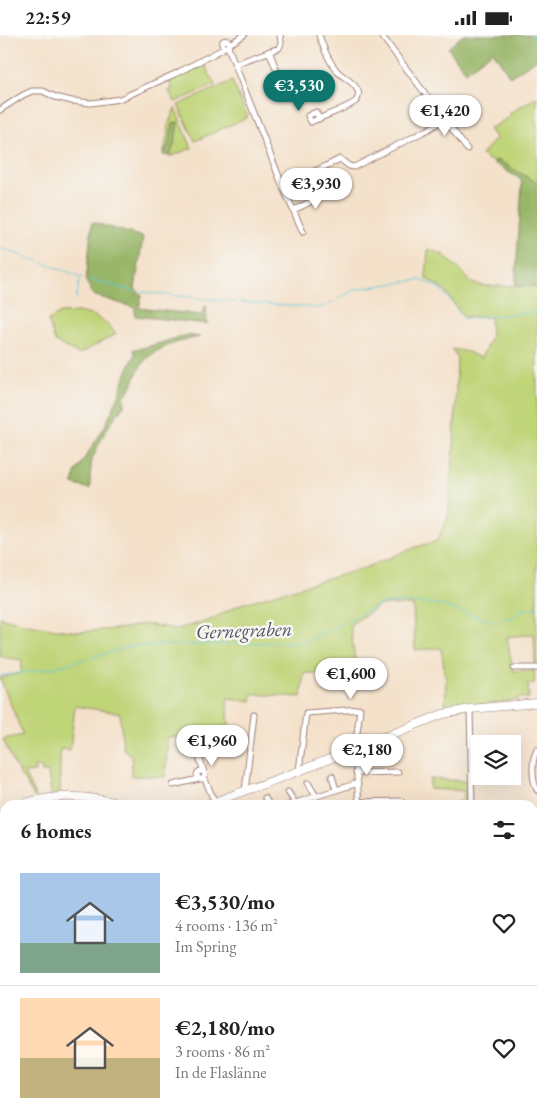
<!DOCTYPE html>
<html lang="en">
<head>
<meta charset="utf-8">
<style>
  :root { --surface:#fff; --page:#f2f2f2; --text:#222; --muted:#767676; --line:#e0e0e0; --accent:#0f766e }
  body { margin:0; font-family:"EB Garamond",serif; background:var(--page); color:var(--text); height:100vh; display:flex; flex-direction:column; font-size:19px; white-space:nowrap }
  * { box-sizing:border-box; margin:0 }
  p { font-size:16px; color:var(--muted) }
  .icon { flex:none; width:28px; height:28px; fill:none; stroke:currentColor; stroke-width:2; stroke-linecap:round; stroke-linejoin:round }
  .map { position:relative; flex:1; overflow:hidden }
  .sheet { position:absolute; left:0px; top:765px; width:538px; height:320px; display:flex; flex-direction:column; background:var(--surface); border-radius:15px 15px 0 0; box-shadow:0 5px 20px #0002 }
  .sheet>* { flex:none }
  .controls { position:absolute; left:471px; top:700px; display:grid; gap:10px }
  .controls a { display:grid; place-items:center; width:50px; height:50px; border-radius:0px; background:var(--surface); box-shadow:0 5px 20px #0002; font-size:25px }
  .price { position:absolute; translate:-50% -42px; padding:0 11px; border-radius:18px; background:#fff; color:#222; font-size:16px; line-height:32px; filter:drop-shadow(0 1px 2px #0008) }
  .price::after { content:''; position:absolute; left:50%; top:30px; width:15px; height:11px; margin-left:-8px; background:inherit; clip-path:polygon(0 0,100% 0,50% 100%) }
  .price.selected { background:var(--accent); color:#fff }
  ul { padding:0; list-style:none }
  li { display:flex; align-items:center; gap:15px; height:125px; padding:0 20px }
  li+li { border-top:1px solid var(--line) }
  li span { display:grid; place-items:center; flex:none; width:140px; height:100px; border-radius:0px; color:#555 }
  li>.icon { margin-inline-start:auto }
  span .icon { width:60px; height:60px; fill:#fffc; stroke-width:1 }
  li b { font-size:21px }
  h2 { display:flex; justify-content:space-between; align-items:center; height:60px; padding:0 20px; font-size:21px }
  .status { display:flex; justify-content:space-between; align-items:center; height:35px; padding:0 25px; background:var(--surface); direction:ltr }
  .status svg { height:14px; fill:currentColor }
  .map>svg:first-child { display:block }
  .green { fill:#c0d478; stroke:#857a52 }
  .forest { fill:#98b668; stroke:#716a4a }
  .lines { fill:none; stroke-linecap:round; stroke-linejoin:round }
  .stream { stroke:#5fc9da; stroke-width:1 }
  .street-casing { stroke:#9f807a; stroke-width:7 }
  .secondary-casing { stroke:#9f807a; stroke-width:9 }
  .street { stroke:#fff; stroke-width:5 }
  .secondary { stroke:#fff; stroke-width:8 }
  .labels { text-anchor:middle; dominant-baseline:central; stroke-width:5; stroke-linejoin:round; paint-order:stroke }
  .water-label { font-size:20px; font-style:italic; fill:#505260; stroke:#f6f6f2 }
</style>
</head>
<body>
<div class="status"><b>22:59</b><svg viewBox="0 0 49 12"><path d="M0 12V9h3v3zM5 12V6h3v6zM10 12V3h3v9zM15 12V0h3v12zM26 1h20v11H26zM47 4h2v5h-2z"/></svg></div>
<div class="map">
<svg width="537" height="1085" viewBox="0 0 537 1085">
  <rect width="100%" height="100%" fill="#f6f6f2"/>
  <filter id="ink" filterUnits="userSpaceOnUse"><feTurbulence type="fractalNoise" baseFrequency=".02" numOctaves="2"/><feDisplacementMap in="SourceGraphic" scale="10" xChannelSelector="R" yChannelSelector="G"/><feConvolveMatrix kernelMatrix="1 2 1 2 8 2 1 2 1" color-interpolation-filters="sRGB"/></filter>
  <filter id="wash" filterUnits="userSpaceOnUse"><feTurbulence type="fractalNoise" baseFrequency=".0096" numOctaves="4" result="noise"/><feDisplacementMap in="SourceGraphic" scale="20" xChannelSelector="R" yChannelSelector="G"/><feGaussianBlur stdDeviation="1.12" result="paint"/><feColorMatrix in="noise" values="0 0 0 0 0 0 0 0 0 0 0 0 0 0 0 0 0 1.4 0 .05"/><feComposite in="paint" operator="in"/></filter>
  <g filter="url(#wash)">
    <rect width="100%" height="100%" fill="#f4e1ca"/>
    <path class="green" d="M 203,26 L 215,50 L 175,67 L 169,56 L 172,54 L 168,44 Z
      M 232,46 L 248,82 L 195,106 L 178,70 Z
      M 537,62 L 537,148 L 505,129 L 496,125 L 494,128 L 481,120 L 496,104 L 489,94 L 511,81 L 510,78 Z
      M 175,73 L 192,113 L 172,121 L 170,121 L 175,106 L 178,87 L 169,109 L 163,120 L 169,94 L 167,92 Z
      M 428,214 L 444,220 L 458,233 L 472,248 L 484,251 L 537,251 L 537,629 L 535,629 L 534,599 L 507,602 L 513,636 L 534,635 L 535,649 L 528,649 L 529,663 L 518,663 L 518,665 L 445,675 L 446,645 L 441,613 L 415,615 L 413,570 L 380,570 L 350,590 L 357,639 L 304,638 L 301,662 L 252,659 L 251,666 L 227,663 L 230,705 L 168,702 L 165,742 L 131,741 L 132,721 L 123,714 L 120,678 L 75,671 L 70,715 L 60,714 L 60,756 L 58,760 L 51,760 L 48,737 L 42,737 L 41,731 L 34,732 L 35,737 L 24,738 L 36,763 L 35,763 L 15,731 L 3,704 L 23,700 L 0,643 L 21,638 L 22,625 L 0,622 L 0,582 L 18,587 L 56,594 L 79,597 L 126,593 L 143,589 L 177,594 L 208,586 L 241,569 L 365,533 L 416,512 L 437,506 L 448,482 L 454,413 L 457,322 L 452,314 L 468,317 L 481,323 L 491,302 L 490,282 L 464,282 L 445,256 L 426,243 Z
      M 78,277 L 95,281 L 108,290 L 116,299 L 79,319 L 55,307 L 48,285 L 61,278 Z
      M 430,744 L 467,746 L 467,770 L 459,770 L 459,766 L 464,766 L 464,756 L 430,754 Z"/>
    <path class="forest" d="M 463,0 L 537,0 L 537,24 L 510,42 L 493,16 L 466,37 L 448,13 Z
      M 178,87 L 175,106 L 170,121 L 163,120 L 169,109 L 173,88 Z
      M 495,125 L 505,129 L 537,148 L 537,251 L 515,251 L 522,149 L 520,144 L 494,128 Z
      M 92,187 L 143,202 L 135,254 L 142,260 L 139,273 L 202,280 L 206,270 L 207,289 L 135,281 L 135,273 L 93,260 L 86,246 Z
      M 187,300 L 200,302 C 179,306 150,313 139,334 C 134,343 133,354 124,361 L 124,371 L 121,373 L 120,377 L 117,379 L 106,395 L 92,424 L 90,443 L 90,454 L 72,449 L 74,446 L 75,438 L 104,393 L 120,358 L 126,338 L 135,319 L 133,314 L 139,314 Z"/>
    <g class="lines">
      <path class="stream" d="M 530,0 L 537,5
        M 0,213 L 40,227
        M 43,228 L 82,242
        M 88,244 L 137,257
        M 142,257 L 235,267
        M 76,264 L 80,243
        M 338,264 L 356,254 L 418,245 C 440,248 451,265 462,282 L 465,284 L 537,277
        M 240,267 L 318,273 L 325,271
        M 329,269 L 333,267
        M 0,641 L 52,633 L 133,611 L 304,607 L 379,570 L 401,567 L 437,569 L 487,585 L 496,586 L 513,582 L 520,575 L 530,574 L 534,574 L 537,573"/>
    </g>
  </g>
  <g filter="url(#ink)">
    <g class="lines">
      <g class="street-casing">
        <path id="street" d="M 319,0 C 323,12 330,29 339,38 C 345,43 353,47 357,54 C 359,57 359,61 357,65 C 353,71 319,83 311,87 L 308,81 L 316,77 L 319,84
          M 381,0 L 467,114
          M 224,12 L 222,9 L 223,6 L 227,5 L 230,8
          M 228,12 L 283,152 L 303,197
          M 269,16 L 279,41
          M 235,29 L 279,13 L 281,8 L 280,0
          M 0,75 L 23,60 L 32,56 L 43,56 L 55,62 L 72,66 L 91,68 L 120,64 L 177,38 L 221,15 L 224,12 L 228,12 L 229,11 L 230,8 L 233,7 L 244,0
          M 283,152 L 340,124 L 349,131 L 354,132 L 429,94 L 444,84
          M 294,175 L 330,157
          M 514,633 L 537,633
          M 470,674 L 472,770
          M 537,715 C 531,725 532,745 537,755
          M 199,722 L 204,737
          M 299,736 L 306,678 L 360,674 L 355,714 L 359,770
          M197 740a4 4 0 1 1 8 0a4 4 0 1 1-8 0Z
          M 356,738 L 398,737
          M 332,741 L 336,755
          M 204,742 L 215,768
          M 308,748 L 316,761
          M 173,750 L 199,744
          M 245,756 L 254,680
          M 288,757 L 295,768
          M 90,762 L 92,770
          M 265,763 L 269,770
          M 359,767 L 401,766
          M 289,770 L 358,748
          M 532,880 L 537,884
          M 536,923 L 537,924
          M 532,978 L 537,976
          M 487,1080 L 487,1085
          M 383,1085 L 383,1080
          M 420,1085 L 420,1080"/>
      </g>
      <g class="secondary-casing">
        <path id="secondary" d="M 21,770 C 28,766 36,765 44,764 C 74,758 102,765 131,770
          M 206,770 L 299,736 L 443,679 L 470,674 L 537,668
          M 0,784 L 5,780
          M 0,819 L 5,824
          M 286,1080 L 292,1085"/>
      </g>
      <use href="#street" class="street"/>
      <use href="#secondary" class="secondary"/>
    </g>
  </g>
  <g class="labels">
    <g class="water-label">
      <text transform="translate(244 595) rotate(-2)">Gernegraben</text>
    </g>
  </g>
</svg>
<div class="controls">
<a><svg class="icon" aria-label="layers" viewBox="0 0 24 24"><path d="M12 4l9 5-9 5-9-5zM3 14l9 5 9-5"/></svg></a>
</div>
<b class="price selected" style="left:299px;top:77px">€3,530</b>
<b class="price" style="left:445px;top:102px">€1,420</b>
<b class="price" style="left:316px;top:175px">€3,930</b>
<b class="price" style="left:351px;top:665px">€1,600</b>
<b class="price" style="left:212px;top:732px">€1,960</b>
<b class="price" style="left:367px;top:741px">€2,180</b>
<section class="sheet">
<h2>6 homes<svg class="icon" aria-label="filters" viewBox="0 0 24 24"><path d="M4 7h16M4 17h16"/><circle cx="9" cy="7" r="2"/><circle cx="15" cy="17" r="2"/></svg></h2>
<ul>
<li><span style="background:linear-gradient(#a9c7e8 70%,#7fa58c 0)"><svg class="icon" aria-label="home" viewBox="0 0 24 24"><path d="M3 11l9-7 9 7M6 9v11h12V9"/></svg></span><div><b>€3,530/mo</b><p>4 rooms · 136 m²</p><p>Im Spring</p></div><svg class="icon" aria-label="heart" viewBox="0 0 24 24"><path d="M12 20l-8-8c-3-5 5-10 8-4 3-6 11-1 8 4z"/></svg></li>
<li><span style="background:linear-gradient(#ffd9b3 60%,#c2b280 0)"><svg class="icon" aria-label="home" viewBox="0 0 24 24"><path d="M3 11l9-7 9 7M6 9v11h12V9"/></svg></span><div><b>€2,180/mo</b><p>3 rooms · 86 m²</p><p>In de Flaslänne</p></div><svg class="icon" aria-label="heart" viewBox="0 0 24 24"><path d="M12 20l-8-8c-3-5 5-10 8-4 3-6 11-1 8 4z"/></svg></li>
</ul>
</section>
</div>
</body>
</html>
